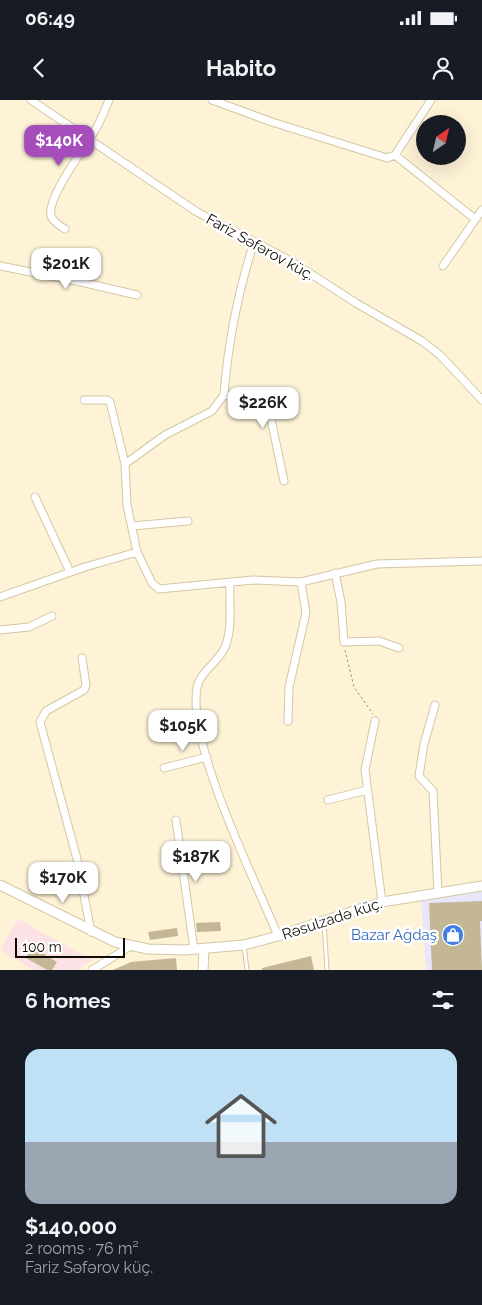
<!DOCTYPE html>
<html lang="en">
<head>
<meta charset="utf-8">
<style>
  :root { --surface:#171b24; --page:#242831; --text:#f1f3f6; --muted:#9ea1a6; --line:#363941; --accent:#a54ebb }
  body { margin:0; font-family:Raleway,sans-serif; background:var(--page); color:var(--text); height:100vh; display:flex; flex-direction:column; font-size:19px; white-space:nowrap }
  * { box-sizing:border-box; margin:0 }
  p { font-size:16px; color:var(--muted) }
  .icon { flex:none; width:28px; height:28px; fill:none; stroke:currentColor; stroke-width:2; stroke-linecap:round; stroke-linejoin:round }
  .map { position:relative; height:870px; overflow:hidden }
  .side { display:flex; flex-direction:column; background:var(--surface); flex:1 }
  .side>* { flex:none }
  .needle { width:32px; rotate:34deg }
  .controls { position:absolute; left:416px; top:15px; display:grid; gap:10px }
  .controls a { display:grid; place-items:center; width:50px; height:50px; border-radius:50%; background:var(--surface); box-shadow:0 5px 20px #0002; font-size:25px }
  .scale { position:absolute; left:15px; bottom:12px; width:110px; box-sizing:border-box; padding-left:5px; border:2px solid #110c03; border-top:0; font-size:14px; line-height:18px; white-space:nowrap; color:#110c03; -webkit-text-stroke:4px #fff; paint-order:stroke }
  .price { position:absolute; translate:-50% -42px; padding:0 11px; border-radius:10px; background:#fff; color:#222; font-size:16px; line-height:32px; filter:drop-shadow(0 1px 2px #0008) }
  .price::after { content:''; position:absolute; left:50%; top:30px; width:15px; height:11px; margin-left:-8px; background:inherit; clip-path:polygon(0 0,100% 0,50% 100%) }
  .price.active { background:var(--accent); color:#fff }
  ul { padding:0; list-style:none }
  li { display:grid; align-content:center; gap:10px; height:265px; padding:0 25px }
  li+li { border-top:1px solid var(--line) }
  li span { display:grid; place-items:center; height:155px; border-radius:15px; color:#555 }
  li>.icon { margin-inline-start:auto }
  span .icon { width:90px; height:90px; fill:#fffc; stroke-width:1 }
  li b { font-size:21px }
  h2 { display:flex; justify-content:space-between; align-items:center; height:60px; padding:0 25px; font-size:21px }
  .status { display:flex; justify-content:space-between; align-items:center; height:35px; padding:0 25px; background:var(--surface); direction:ltr }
  .status svg { height:14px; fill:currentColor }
  header { display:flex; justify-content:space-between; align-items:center; height:65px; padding:0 25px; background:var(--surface); font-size:22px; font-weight:700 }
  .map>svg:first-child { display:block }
  .commercial { fill:#e9e6fc }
  .education { fill:#fde2e5 }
  .building { fill:#c4b795 }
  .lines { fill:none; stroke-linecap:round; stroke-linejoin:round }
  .service-casing { stroke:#d4c7a4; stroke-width:5 }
  .minor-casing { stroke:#d4c7a4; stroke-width:9 }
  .secondary-casing { stroke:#d4c7a4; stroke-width:11 }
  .path { stroke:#9b927e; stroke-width:1; stroke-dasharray:2.5 2.5; stroke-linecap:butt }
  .service { stroke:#fff; stroke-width:3 }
  .minor { stroke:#fff; stroke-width:7 }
  .secondary { stroke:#fff; stroke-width:9 }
  .labels { text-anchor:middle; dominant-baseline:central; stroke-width:5; stroke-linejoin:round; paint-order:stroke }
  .street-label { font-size:15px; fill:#110c03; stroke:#fff }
  .shop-label { font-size:15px; fill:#366cbe; stroke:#fff; text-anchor:end }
</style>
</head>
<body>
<div class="status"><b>06:49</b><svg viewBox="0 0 49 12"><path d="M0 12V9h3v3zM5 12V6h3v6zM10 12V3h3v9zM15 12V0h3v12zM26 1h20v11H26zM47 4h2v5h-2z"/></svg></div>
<header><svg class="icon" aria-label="back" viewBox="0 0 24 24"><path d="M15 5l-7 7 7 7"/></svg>Habito<svg class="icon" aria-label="person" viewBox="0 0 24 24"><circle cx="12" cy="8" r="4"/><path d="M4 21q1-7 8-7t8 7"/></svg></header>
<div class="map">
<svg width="482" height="870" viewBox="0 0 482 870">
  <rect width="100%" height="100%" fill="#fef3d7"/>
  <path class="commercial" d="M 482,791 L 482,870 L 426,870 L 421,800 Z"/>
  <path class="education" d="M 18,819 L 92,860 L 77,870 L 33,870 L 0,850 Z"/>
  <path class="building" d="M 482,801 L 482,821 L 480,821 L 482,870 L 432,870 L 429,803 Z
    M 220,822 L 221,831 L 197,832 L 196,823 Z
    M 177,828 L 178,836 L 150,840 L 148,832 Z
    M 32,847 L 57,862 L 52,870 L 47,870 L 26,858 Z
    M 311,856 L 314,870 L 262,870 L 262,868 Z
    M 176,858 L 177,870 L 113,870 L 131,862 Z"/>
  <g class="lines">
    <g class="service-casing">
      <path id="service" d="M 324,822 L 327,870
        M 244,845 L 247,870"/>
    </g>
    <g class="minor-casing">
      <path id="minor" d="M 31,0 L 197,112 L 291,161 L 356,203 L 422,241 L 440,255 L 482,300
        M 212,0 L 272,22 L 387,58 L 395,55 L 431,0
        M 395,55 L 475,119
        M 65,129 C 60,126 53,122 51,116 C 46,97 89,43 98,25 C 102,17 106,8 109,0
        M 0,166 L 81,182 L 137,195
        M 443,166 L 482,110
        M 224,295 L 264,302 L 268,305 L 284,381
        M 84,300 L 107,300 L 110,302 L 125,364
        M 35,397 L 70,472
        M 132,426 L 188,421
        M 137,452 L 127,405 L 125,364 L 165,335 L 212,311 L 224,295 C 228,243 238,192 254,142
        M 335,473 L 341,502 L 344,542 L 379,541 L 399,548
        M 230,483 C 229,502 233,529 225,547 C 219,562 200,571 197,588 C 187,644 255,780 278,836
        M 0,497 L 85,467 L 137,452 L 152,483 L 159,489 L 253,480 L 301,482 L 377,464 L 482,461
        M 0,530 L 29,527 L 52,516
        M 82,558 L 86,585 L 84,590 L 46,611 L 40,622 L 77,759 L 91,832
        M 435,605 L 424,644 L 419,676 L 433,691 L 438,793
        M 288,621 L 289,587 L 306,513 L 301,482
        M 375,621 L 365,670 L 382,802
        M 164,668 L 207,657
        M 328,700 L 367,690
        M 176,720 L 194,850
        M 92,870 L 129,847"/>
    </g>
    <g class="secondary-casing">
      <path id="secondary" d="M 0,785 L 115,842 L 148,849 L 184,850 L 244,845 L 278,836 L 382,802 L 482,786
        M 203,870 L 204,849"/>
    </g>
    <path class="path" d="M 345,550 L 354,587 L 373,614"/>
    <use href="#service" class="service"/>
    <use href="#minor" class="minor"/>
    <use href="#secondary" class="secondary"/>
  </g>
  <defs>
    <g id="shop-disc" transform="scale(1.125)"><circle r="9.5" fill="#3f7fe0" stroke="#fff"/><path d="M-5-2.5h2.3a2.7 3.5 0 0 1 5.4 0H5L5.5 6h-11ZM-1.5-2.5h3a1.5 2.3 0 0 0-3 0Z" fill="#fff"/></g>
  </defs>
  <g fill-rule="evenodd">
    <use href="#shop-disc" x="453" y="835"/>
  </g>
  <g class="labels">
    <g class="street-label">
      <text transform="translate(260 147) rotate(29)">Fariz Səfərov küç.</text>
      <text transform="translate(332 819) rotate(-18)">Rəsulzadə küç.</text>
    </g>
    <g class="shop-label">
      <text x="437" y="835">Bazar Ağdaş</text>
    </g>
  </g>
</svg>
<div class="controls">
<a><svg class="needle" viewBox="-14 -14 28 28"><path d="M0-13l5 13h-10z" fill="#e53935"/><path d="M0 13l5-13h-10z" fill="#9ea1a6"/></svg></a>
</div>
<div class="scale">100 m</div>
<b class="price active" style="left:59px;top:67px">$140K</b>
<b class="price" style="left:66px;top:190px">$201K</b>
<b class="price" style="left:263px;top:329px">$226K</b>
<b class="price" style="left:183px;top:652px">$105K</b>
<b class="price" style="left:196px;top:783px">$187K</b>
<b class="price" style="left:63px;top:804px">$170K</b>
</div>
<section class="side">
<h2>6 homes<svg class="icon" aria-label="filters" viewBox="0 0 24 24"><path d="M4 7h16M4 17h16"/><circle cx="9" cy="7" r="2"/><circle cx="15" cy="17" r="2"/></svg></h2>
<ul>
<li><span style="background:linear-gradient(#bfe0f5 60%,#9aa5b1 0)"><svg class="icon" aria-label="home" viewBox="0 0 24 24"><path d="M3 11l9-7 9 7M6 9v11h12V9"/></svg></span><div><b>$140,000</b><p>2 rooms · 76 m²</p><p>Fariz Səfərov küç.</p></div></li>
</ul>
</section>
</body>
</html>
